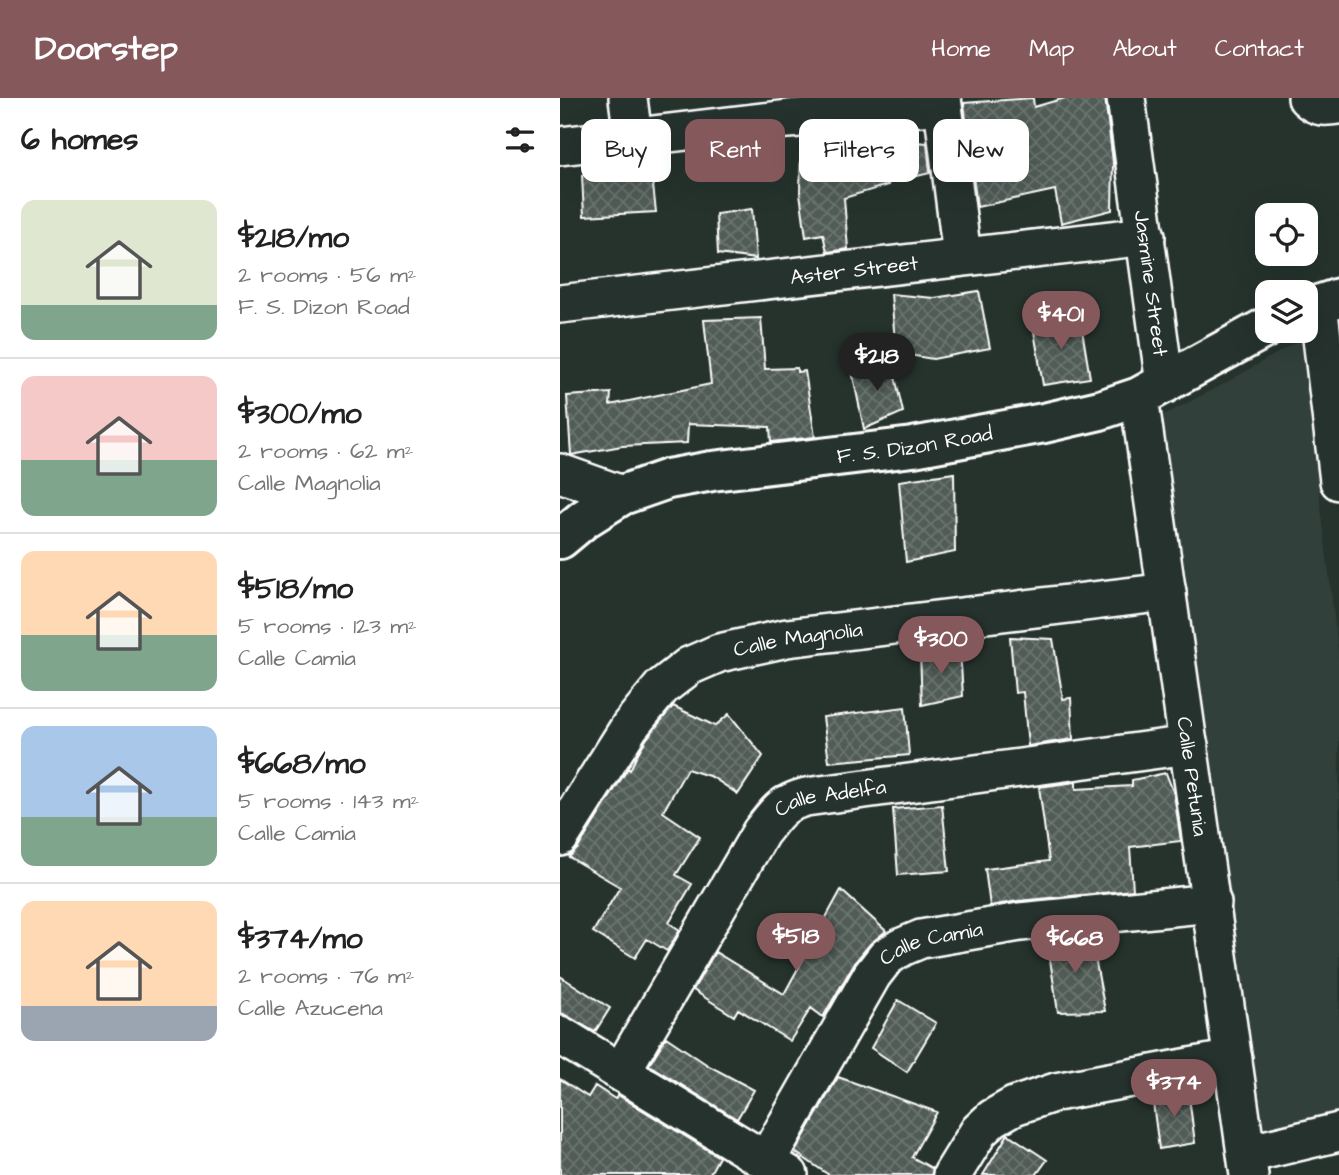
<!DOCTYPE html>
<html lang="en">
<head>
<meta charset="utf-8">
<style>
  :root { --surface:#fff; --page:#f2f2f2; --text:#222; --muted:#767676; --line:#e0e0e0; --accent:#85585c }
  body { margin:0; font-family:"Architects Daughter",sans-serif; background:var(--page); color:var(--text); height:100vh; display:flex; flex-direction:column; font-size:26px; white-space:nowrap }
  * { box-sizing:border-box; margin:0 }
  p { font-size:23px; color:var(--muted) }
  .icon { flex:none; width:38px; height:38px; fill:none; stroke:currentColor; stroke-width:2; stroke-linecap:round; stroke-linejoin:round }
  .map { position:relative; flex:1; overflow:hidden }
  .drawer { display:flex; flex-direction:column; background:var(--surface); width:560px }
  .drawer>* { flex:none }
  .guide { position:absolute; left:21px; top:21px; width:653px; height:63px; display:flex; gap:14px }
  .buttons { position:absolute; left:695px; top:105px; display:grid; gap:14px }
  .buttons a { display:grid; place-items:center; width:63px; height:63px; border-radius:14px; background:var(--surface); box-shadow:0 7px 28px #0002; font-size:35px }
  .price { position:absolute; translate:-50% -60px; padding:0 16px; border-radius:24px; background:var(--accent); color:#fff; font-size:23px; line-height:46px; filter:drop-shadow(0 2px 4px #0008) }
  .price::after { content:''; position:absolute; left:50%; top:42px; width:21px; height:16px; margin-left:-10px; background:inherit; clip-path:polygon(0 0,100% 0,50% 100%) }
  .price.selected { background:#222; color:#fff }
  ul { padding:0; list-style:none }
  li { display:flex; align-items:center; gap:21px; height:175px; padding:0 21px }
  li+li { border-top:2px solid var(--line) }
  li span { display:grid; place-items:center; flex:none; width:196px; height:140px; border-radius:14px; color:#555 }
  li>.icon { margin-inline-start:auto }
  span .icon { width:84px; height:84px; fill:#fffc; stroke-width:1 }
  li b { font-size:30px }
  h2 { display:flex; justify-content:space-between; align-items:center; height:84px; padding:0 21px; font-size:30px }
  .chip { padding:0 24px; border-radius:14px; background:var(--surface); box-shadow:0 7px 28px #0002; font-size:24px; line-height:63px }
  .chip.selected { background:var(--accent); color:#fff }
  header { display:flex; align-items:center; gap:42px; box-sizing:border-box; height:98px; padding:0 35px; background:var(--accent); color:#fff }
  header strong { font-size:33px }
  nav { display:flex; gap:38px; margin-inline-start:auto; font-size:24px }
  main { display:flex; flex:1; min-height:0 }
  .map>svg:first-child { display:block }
  .built { fill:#333f3a }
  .building { fill:url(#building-cross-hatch); stroke:#fff; stroke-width:2 }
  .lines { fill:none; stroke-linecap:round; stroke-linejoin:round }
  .street-casing { stroke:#fff; stroke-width:42 }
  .primary-casing { stroke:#fff; stroke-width:44 }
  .street { stroke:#26332d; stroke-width:37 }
  .primary { stroke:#26332d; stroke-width:38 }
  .labels { text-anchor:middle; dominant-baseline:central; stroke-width:7; stroke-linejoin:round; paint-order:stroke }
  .street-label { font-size:21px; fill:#fff; stroke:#26332d }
</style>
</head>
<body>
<header>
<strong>Doorstep</strong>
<nav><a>Home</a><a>Map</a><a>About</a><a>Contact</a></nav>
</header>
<main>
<section class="drawer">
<h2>6 homes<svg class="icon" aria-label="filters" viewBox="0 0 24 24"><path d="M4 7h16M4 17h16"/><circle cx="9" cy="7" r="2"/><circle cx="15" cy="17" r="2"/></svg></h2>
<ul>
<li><span style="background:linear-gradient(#dfe7d0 75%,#7fa58c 0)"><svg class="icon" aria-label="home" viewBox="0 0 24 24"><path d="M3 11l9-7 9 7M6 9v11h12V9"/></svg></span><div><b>$218/mo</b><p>2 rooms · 56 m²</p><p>F. S. Dizon Road</p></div></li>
<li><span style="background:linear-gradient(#f6c9c9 60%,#7fa58c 0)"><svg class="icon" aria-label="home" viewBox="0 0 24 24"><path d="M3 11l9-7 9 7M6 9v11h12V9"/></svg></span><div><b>$300/mo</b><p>2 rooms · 62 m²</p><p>Calle Magnolia</p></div></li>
<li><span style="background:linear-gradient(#ffd9b3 60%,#7fa58c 0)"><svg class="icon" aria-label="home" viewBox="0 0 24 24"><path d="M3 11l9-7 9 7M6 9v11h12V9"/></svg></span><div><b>$518/mo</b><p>5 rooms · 123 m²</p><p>Calle Camia</p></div></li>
<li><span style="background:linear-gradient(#a9c7e8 65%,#7fa58c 0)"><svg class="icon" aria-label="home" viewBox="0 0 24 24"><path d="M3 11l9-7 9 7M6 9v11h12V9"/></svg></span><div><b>$668/mo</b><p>5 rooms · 143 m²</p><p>Calle Camia</p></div></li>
<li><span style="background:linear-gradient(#ffd9b3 75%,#9aa5b1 0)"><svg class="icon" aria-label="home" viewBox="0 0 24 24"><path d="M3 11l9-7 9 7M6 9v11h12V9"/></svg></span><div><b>$374/mo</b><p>2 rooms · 76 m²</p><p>Calle Azucena</p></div></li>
</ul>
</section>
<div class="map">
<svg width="779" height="1077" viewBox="0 0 779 1077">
  <defs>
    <pattern id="building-cross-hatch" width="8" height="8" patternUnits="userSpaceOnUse" patternTransform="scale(1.75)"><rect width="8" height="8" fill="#515c57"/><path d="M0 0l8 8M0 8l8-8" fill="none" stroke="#6b7470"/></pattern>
  </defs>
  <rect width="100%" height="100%" fill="#26332d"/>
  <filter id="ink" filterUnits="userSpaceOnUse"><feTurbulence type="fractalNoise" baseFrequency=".0143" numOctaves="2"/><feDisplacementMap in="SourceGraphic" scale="14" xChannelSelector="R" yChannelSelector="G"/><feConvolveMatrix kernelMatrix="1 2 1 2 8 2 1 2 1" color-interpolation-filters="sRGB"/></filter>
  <g filter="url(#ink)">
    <path class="built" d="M 741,241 L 779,561 L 779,1018 L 696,1034 L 600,319 L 664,286 Z"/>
    <path class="building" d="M 473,0 L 474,9 L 505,0 L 545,0 L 553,64 L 552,112 L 501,125 L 495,92 L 417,109 L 404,5 Z
      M 284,42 L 333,52 L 332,42 L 367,45 L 370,75 L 327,85 L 328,87 L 284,100 L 288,151 L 267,154 L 263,136 L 246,139 L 240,95 L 241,50 Z
      M 91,69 L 96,114 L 24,118 L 22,77 Z
      M 192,111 L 196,161 L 158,156 L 156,116 Z
      M 419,193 L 430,250 L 373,261 L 336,255 L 331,196 L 374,200 Z
      M 201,220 L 205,271 L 237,270 L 237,274 L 245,273 L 255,339 L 211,344 L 210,329 L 128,326 L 127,345 L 62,348 L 11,357 L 7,298 L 51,295 L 50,307 L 151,286 L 144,222 Z
      M 520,220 L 530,280 L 483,287 L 473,227 Z
      M 331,261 L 343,314 L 304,331 L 292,273 Z
      M 394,375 L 395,454 L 346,464 L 339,383 Z
      M 450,539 L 493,541 L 503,601 L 511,600 L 513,641 L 468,648 L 463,594 L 455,595 Z
      M 400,551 L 403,598 L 362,607 L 360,555 Z
      M 113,608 L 155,628 L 169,616 L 203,658 L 178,696 L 152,679 L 127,671 L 103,714 L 140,739 L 116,777 L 132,786 L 109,825 L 120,832 L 107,853 L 87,841 L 75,860 L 33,834 L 60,789 L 9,759 L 18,750 L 68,670 L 70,672 L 78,655 L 87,640 Z
      M 345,609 L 349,657 L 269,664 L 263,619 Z
      M 606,675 L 614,696 L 621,743 L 570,749 L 573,792 L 458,803 L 430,808 L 425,771 L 489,763 L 479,689 L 516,684 L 516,691 L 572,688 L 572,682 Z
      M 382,707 L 389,773 L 338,777 L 333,711 Z
      M 281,792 L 326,833 L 310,846 L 295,864 L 263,919 L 251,910 L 230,943 L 178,911 L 174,918 L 133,892 L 155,854 L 224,896 Z
      M 531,838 L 545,913 L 498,914 L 487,842 Z
      M 0,878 L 50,910 L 35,934 L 0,914 Z
      M 338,902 L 376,925 L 347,974 L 311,950 Z
      M 106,939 L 149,968 L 194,992 L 177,1021 L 89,967 Z
      M 278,979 L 377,1014 L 352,1059 L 373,1071 L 371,1077 L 269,1077 L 235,1054 Z
      M 0,981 L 28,999 L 35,988 L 55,1001 L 58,997 L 159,1059 L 149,1077 L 0,1077 Z
      M 628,991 L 635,1045 L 599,1051 L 592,997 Z
      M 448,1036 L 487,1062 L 476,1077 L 423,1077 Z"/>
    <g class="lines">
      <g class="street-casing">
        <g id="street">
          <path d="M 68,0 L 73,39"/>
          <path d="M 382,0 L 402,158"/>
          <path id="s1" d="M 566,0 L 605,286"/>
          <path d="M 747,0 C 757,10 765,9 779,7"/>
          <path d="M 0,48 L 228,21 L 382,7"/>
          <path id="s2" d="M 0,206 L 586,138"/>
          <path d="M 758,206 L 779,383"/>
          <path id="s3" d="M 579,299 L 689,1077"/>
          <path d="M 0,375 L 62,397"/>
          <path id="s4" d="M 0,739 L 70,628 L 102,589 L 129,568 L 159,555 L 227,540 L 607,494"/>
          <path d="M 0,937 L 229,1077"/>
          <path id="s5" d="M 61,974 L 201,734 C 217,714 220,706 246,699 L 629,647"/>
          <path d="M 687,1056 L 779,1034"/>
          <path id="s6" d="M 206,1063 L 312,877 L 326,859 L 342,849 L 361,841 L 460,824 L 652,805"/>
          <path d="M 392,1077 L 419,1033 L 433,1020 L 454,1008 L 496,994 L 673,961"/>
        </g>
      </g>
      <g class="primary-casing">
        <g id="primary">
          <path d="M 746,211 L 779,200"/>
          <path id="s7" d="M 0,441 L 24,421 L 62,397 L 108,381 L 152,373 L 353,349 L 484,325 L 540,312 L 579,299 L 707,229"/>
        </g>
      </g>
      <use href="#street" class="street"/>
      <use href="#primary" class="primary"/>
    </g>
  </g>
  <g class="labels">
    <g class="street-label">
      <text stroke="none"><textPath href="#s2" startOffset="296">Aster Street</textPath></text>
      <text stroke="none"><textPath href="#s1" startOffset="187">Jasmine Street</textPath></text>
      <text stroke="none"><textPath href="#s7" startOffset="374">F. S. Dizon Road</textPath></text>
      <text stroke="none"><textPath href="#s4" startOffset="329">Calle Magnolia</textPath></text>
      <text stroke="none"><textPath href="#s3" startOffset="383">Calle Petunia</textPath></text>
      <text stroke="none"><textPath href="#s5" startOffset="360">Calle Adelfa</textPath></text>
      <text stroke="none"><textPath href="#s6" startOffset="285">Calle Camia</textPath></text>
    </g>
  </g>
</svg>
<div class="buttons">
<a><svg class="icon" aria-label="locate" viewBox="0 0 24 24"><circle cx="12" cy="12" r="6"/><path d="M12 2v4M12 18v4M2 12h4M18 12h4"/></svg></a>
<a><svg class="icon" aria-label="layers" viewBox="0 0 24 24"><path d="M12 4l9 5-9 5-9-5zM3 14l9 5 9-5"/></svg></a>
</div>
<b class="price" style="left:501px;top:253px">$401</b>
<b class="price selected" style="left:317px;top:295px">$218</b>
<b class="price" style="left:381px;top:578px">$300</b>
<b class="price" style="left:236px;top:875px">$518</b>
<b class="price" style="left:515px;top:877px">$668</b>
<b class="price" style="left:614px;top:1021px">$374</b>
<div class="guide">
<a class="chip">Buy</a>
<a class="chip selected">Rent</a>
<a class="chip">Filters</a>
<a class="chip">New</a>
</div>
</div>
</main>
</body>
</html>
